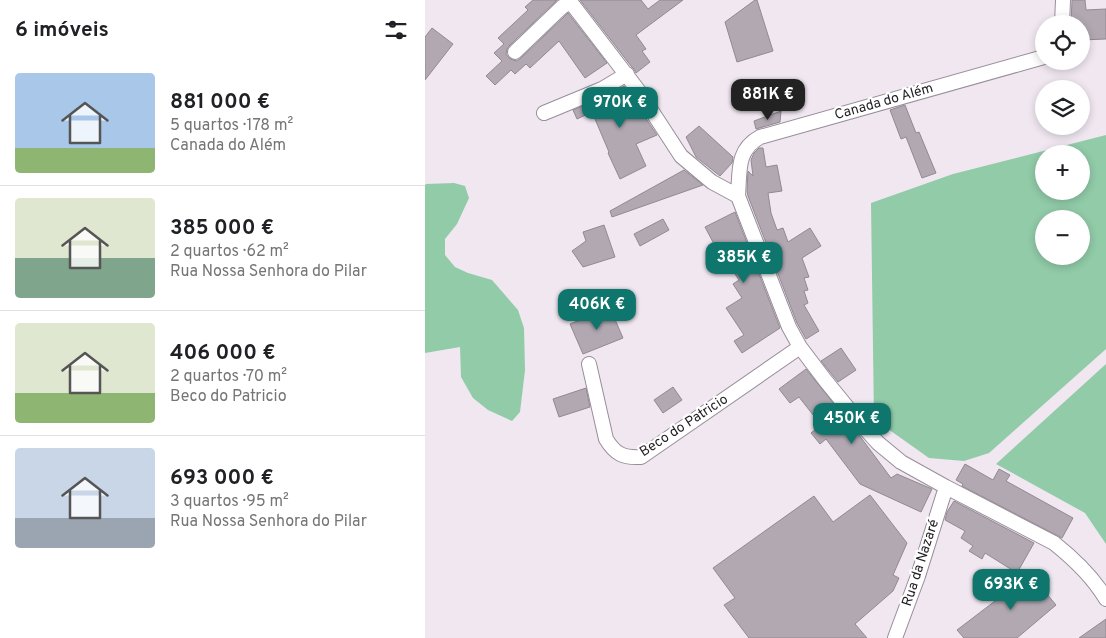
<!DOCTYPE html>
<html lang="pt">
<head>
<meta charset="utf-8">
<style>
  :root { --surface:#fff; --page:#f2f2f2; --text:#202124; --muted:#757577; --line:#e0e0e0; --accent:#0f766e }
  body { margin:0; font-family:Overpass,sans-serif; background:var(--page); color:var(--text); height:100vh; display:flex; flex-direction:column; font-size:19px; white-space:nowrap }
  * { box-sizing:border-box; margin:0 }
  p { font-size:16px; color:var(--muted) }
  .icon { flex:none; width:28px; height:28px; fill:none; stroke:currentColor; stroke-width:2; stroke-linecap:round; stroke-linejoin:round }
  .map { position:relative; flex:1; overflow:hidden }
  .side { display:flex; flex-direction:column; background:var(--surface); width:425px }
  .side>* { flex:none }
  .fabs { position:absolute; left:610px; top:15px; display:grid; gap:10px }
  .fabs a { display:grid; place-items:center; width:55px; height:55px; border-radius:50%; background:var(--surface); box-shadow:0 2px 8px #0003; font-size:25px }
  .price { position:absolute; translate:-50% -42px; padding:0 11px; border-radius:10px; background:var(--accent); color:#fff; font-size:16px; line-height:32px; filter:drop-shadow(0 1px 2px #0008) }
  .price::after { content:''; position:absolute; left:50%; top:30px; width:15px; height:11px; margin-left:-8px; background:inherit; clip-path:polygon(0 0,100% 0,50% 100%) }
  .price.on { background:#222; color:#fff }
  ul { padding:0; list-style:none }
  li { display:flex; align-items:center; gap:15px; height:125px; padding:0 15px }
  li+li { border-top:1px solid var(--line) }
  li span { display:grid; place-items:center; flex:none; width:140px; height:100px; border-radius:5px; color:#555 }
  li>.icon { margin-inline-start:auto }
  span .icon { width:60px; height:60px; fill:#fffc; stroke-width:1 }
  li b { font-size:21px }
  h2 { display:flex; justify-content:space-between; align-items:center; height:60px; padding:0 15px; font-size:21px }
  main { display:flex; flex:1; min-height:0 }
  .map>svg:first-child { display:block }
  .green { fill:#91cba8; fill-rule:evenodd }
  .building { fill:#b1a8b2; stroke:#928992 }
  .lines { fill:none; stroke-linecap:round; stroke-linejoin:round }
  .minor-casing { stroke:#978f98; stroke-width:16 }
  .minor { stroke:#fff; stroke-width:14 }
  .labels { text-anchor:middle; dominant-baseline:central; stroke-width:4.5; stroke-linejoin:round; paint-order:stroke }
  .street-label { font-size:14px; fill:#211e22; stroke:#fff }
</style>
</head>
<body>
<main>
<section class="side">
<h2>6 imóveis<svg class="icon" aria-label="filters" viewBox="0 0 24 24"><path d="M4 7h16M4 17h16"/><circle cx="9" cy="7" r="2"/><circle cx="15" cy="17" r="2"/></svg></h2>
<ul>
<li><span style="background:linear-gradient(#a9c7e8 75%,#8fb573 0)"><svg class="icon" aria-label="home" viewBox="0 0 24 24"><path d="M3 11l9-7 9 7M6 9v11h12V9"/></svg></span><div><b>881 000 €</b><p>5 quartos · 178 m²</p><p>Canada do Além</p></div></li>
<li><span style="background:linear-gradient(#dfe7d0 60%,#7fa58c 0)"><svg class="icon" aria-label="home" viewBox="0 0 24 24"><path d="M3 11l9-7 9 7M6 9v11h12V9"/></svg></span><div><b>385 000 €</b><p>2 quartos · 62 m²</p><p>Rua Nossa Senhora do Pilar</p></div></li>
<li><span style="background:linear-gradient(#dfe7d0 70%,#8fb573 0)"><svg class="icon" aria-label="home" viewBox="0 0 24 24"><path d="M3 11l9-7 9 7M6 9v11h12V9"/></svg></span><div><b>406 000 €</b><p>2 quartos · 70 m²</p><p>Beco do Patricio</p></div></li>
<li><span style="background:linear-gradient(#c9d6e8 70%,#9aa5b1 0)"><svg class="icon" aria-label="home" viewBox="0 0 24 24"><path d="M3 11l9-7 9 7M6 9v11h12V9"/></svg></span><div><b>693 000 €</b><p>3 quartos · 95 m²</p><p>Rua Nossa Senhora do Pilar</p></div></li>
</ul>
</section>
<div class="map">
<svg width="681" height="638" viewBox="0 0 681 638">
  <rect width="100%" height="100%" fill="#f0e7f1"/>
  <path class="green" d="M 681,135 L 681,349 L 564,453 L 539,461 L 504,458 L 449,419 L 446,203 L 528,174 ZM 619,154 L 656,154 L 656,191 L 619,191 ZM 619,219 L 656,219 L 656,256 L 619,256 Z
    M 29,183 L 40,186 L 44,198 L 32,224 L 20,239 L 20,255 L 30,267 L 43,273 L 67,280 L 93,310 L 99,328 L 100,370 L 95,412 L 87,421 L 63,410 L 48,398 L 36,377 L 35,347 L 0,353 L 0,185 L 1,184 Z
    M 681,364 L 681,544 L 660,513 L 571,464 Z"/>
  <path class="building" d="M 108,0 L 132,0 L 84,46 L 82,49 L 81,54 L 84,58 L 88,60 L 92,61 L 96,58 L 143,13 L 182,63 L 160,78 L 134,41 L 105,68 L 101,64 L 90,74 L 86,70 L 70,85 L 61,76 L 77,61 L 69,53 L 79,44 L 73,38 L 103,10 L 100,7 Z
    M 155,0 L 216,0 L 223,9 L 235,0 L 258,0 L 211,35 L 221,49 L 217,51 L 225,62 L 211,73 L 209,69 L 206,66 Z
    M 330,0 L 332,0 L 348,51 L 312,62 L 300,22 Z
    M 647,0 L 660,0 L 661,10 L 681,9 L 681,39 L 656,40 L 656,24 L 646,24 Z
    M 7,28 L 28,44 L 0,80 L 0,37 Z
    M 199,86 L 232,135 L 211,144 L 221,166 L 195,179 L 183,153 L 184,152 L 167,112 L 152,119 L 148,110 L 180,97 Z
    M 480,105 L 491,133 L 494,132 L 511,173 L 497,178 L 481,137 L 476,139 L 465,110 Z
    M 356,111 L 355,122 L 331,129 L 329,121 Z
    M 274,126 L 308,157 L 307,163 L 295,176 L 271,157 L 261,137 Z
    M 334,148 L 338,148 L 341,167 L 352,165 L 357,191 L 343,193 L 346,213 L 352,230 L 358,228 L 363,242 L 385,228 L 396,246 L 377,258 L 384,277 L 379,278 L 383,290 L 379,291 L 383,303 L 379,305 L 394,331 L 381,339 L 372,323 L 323,196 L 322,191 L 323,171 L 328,176 L 326,160 L 329,153 Z
    M 259,170 L 278,185 L 187,217 L 185,211 Z
    M 310,212 L 355,328 L 317,353 L 309,341 L 319,335 L 301,308 L 317,298 L 308,284 L 314,280 L 290,244 L 289,244 L 280,227 Z
    M 238,219 L 244,230 L 215,246 L 209,234 Z
    M 179,225 L 190,257 L 158,267 L 147,251 L 161,241 L 158,232 Z
    M 185,308 L 198,338 L 158,354 L 145,324 Z
    M 416,348 L 431,370 L 413,382 L 396,361 Z
    M 381,369 L 434,435 L 466,478 L 472,474 L 507,489 L 496,512 L 435,484 L 401,439 L 395,444 L 386,433 L 396,425 L 374,397 L 365,403 L 354,389 Z
    M 248,387 L 257,400 L 238,413 L 229,400 Z
    M 161,388 L 165,407 L 134,417 L 128,399 Z
    M 540,464 L 568,480 L 574,469 L 585,475 L 581,481 L 648,518 L 637,538 L 537,486 L 538,484 L 531,480 Z
    M 445,495 L 482,543 L 468,575 L 474,578 L 468,591 L 430,624 L 442,638 L 324,638 L 299,605 L 310,598 L 288,568 L 389,496 L 408,522 Z
    M 529,501 L 609,543 L 592,573 L 560,553 L 557,559 L 544,551 L 548,546 L 536,538 L 540,531 L 520,520 L 522,512 Z
    M 602,570 L 631,605 L 592,638 L 539,638 L 532,630 L 574,598 L 572,596 Z
    M 681,619 L 681,638 L 654,638 Z"/>
  <g class="lines">
    <g class="minor-casing">
      <path id="minor" d="M 144,0 L 213,90 L 256,156 L 287,182 L 313,196 L 364,327 L 375,347 L 400,380 L 435,423 L 453,443 L 476,462 L 521,487 L 629,543 C 649,559 668,577 681,599
        M 637,24 L 638,0
        M 90,52 L 137,7 L 145,2
        M 119,113 L 177,89 L 202,74
        M 313,196 C 315,172 311,150 335,137 L 619,57
        M 164,364 L 181,439 C 190,454 198,458 216,457 L 375,347
        M 470,638 L 493,576 L 521,487"/>
    </g>
    <use href="#minor" class="minor"/>
  </g>
  <g class="labels">
    <g class="street-label">
      <text transform="translate(459 102) rotate(-16)">Canada do Além</text>
      <text transform="translate(259 426) rotate(-33)">Beco do Patricio</text>
      <text transform="translate(496 563) rotate(-72)">Rua da Nazaré</text>
    </g>
  </g>
</svg>
<div class="fabs">
<a><svg class="icon" aria-label="locate" viewBox="0 0 24 24"><circle cx="12" cy="12" r="6"/><path d="M12 2v4M12 18v4M2 12h4M18 12h4"/></svg></a>
<a><svg class="icon" aria-label="layers" viewBox="0 0 24 24"><path d="M12 4l9 5-9 5-9-5zM3 14l9 5 9-5"/></svg></a>
<a>+</a>
<a>−</a>
</div>
<b class="price on" style="left:343px;top:121px">881K €</b>
<b class="price" style="left:195px;top:129px">970K €</b>
<b class="price" style="left:319px;top:284px">385K €</b>
<b class="price" style="left:172px;top:331px">406K €</b>
<b class="price" style="left:427px;top:445px">450K €</b>
<b class="price" style="left:586px;top:611px">693K €</b>
</div>
</main>
</body>
</html>
